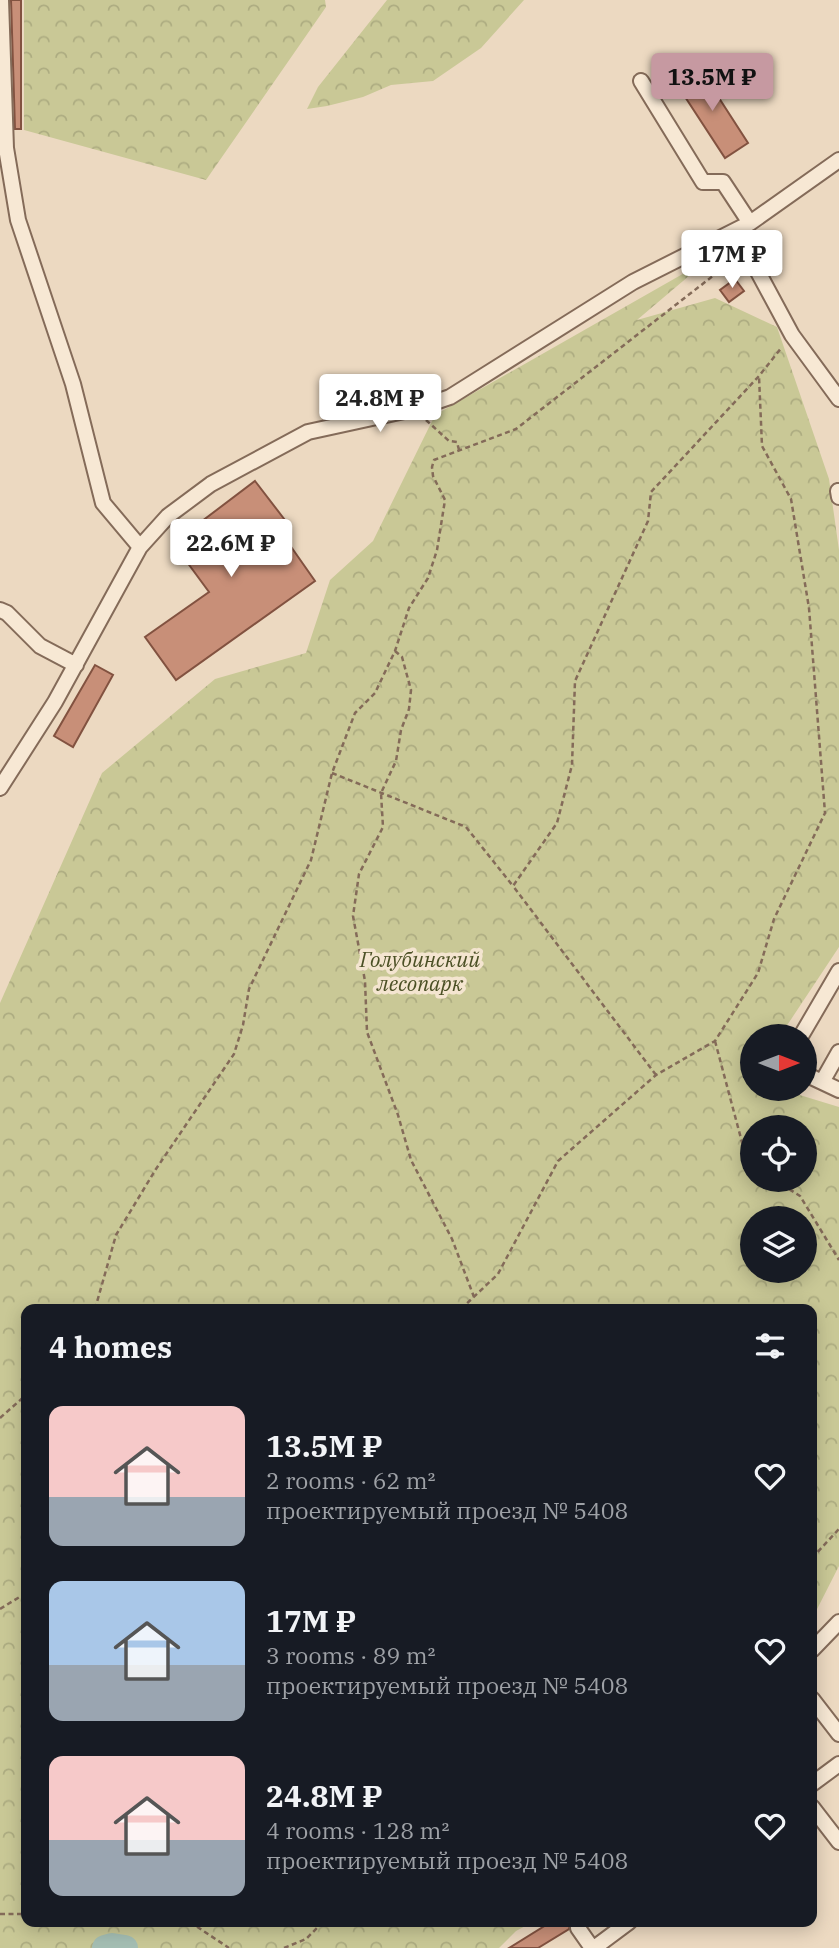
<!DOCTYPE html>
<html lang="en">
<head>
<meta charset="utf-8">
<style>
  :root { --surface:#171b24; --page:#242831; --text:#f1f3f6; --muted:#9ea1a6; --accent:#c699a1 }
  body { margin:0; font-family:"IBM Plex Serif",serif; background:var(--page); color:var(--text); height:100vh; display:flex; flex-direction:column; font-size:26px; white-space:nowrap }
  * { box-sizing:border-box; margin:0 }
  p { font-size:23px; color:var(--muted) }
  .icon { flex:none; width:38px; height:38px; fill:none; stroke:currentColor; stroke-width:2; stroke-linecap:round; stroke-linejoin:round }
  .map { position:relative; flex:1; overflow:hidden }
  .side { position:absolute; left:21px; top:1304px; width:796px; height:623px; display:flex; flex-direction:column; background:var(--surface); border-radius:14px; box-shadow:0 4px 18px #0003 }
  .side>* { flex:none }
  .needle { width:46px; rotate:90deg }
  .fabs { position:absolute; left:740px; top:1024px; display:grid; gap:14px }
  .fabs a { display:grid; place-items:center; width:77px; height:77px; border-radius:50%; background:var(--surface); box-shadow:0 4px 18px #0003; font-size:35px }
  .price { position:absolute; translate:-50% -60px; padding:0 16px; border-radius:7px; background:#fff; color:#222; font-size:23px; line-height:46px; filter:drop-shadow(0 2px 4px #0008) }
  .price::after { content:''; position:absolute; left:50%; top:42px; width:21px; height:16px; margin-left:-10px; background:inherit; clip-path:polygon(0 0,100% 0,50% 100%) }
  .price.on { background:var(--accent); color:#111 }
  ul { padding:0; list-style:none }
  li { display:flex; align-items:center; gap:21px; height:175px; padding:0 28px }
  li span { display:grid; place-items:center; flex:none; width:196px; height:140px; border-radius:14px; color:#555 }
  li>.icon { margin-inline-start:auto }
  span .icon { width:84px; height:84px; fill:#fffc; stroke-width:1 }
  li b { font-size:30px }
  h2 { display:flex; justify-content:space-between; align-items:center; height:84px; padding:0 28px; font-size:30px }
  .map>svg:first-child { display:block }
  .forest { fill:url(#forest-crowns); fill-rule:evenodd }
  .lines { fill:none; stroke-linecap:round; stroke-linejoin:round }
  .river { stroke:#a4beb3; stroke-width:26 }
  .building { fill:#c88f78; stroke:#825240; stroke-width:2 }
  .minor-casing { stroke:#846b59; stroke-width:18 }
  .path { stroke:#846b59; stroke-width:2.5; stroke-dasharray:5 3.5; stroke-linecap:butt }
  .minor { stroke:#f7e8d4; stroke-width:14 }
  .labels { text-anchor:middle; dominant-baseline:central; stroke-width:7; stroke-linejoin:round; paint-order:stroke }
  .park-label { font-size:21px; font-style:italic; fill:#4b5025; stroke:#f4e5d0 }
</style>
</head>
<body>
<div class="map">
<svg width="839" height="1948" viewBox="0 0 839 1948">
  <defs>
    <pattern id="forest-crowns" width="20" height="18" patternUnits="userSpaceOnUse" patternTransform="scale(1.75)"><rect width="20" height="18" fill="#c9c896"/><path d="M2 6a3 3 0 1 1 6 0M12 15a3 3 0 1 1 6 0" fill="none" stroke="#adac81"/></pattern>
  </defs>
  <rect width="100%" height="100%" fill="#ecd9c1"/>
  <path class="forest" d="M 24,0 L 325,0 L 326,7 L 206,180 L 24,130 Z
    M 387,0 L 524,0 L 481,48 L 433,81 L 391,85 L 363,97 L 327,106 L 307,109 L 318,87 Z
    M 709,259 L 637,320 L 715,298 L 777,327 L 829,479 L 839,550 L 839,947 L 780,1036 L 752,1036 L 752,1088 L 780,1089 L 839,1107 L 839,1566 L 812,1619 L 812,1309 L 26,1309 L 26,1922 L 533,1922 L 516,1931 L 499,1948 L 0,1948 L 0,1003 L 102,773 L 215,679 L 306,653 L 330,580 L 373,541 L 435,415 ZM 805,1127 L 805,1180 L 752,1180 L 752,1127 ZM 752,1218 L 805,1218 L 805,1270 L 752,1270 Z"/>
  <g class="lines">
    <path class="river" d="M 105,1948 L 112,1946 L 125,1948"/>
  </g>
  <path class="building" d="M 11,0 L 21,0 L 21,129 L 15,129 Z
    M 699,67 L 748,143 L 725,158 L 676,83 Z
    M 735,279 L 744,291 L 729,302 L 720,290 Z
    M 255,481 L 288,524 L 280,531 L 315,581 L 176,680 L 145,637 L 209,592 L 173,543 Z
    M 95,665 L 113,675 L 73,747 L 54,736 Z
    M 551,1922 L 571,1922 L 569,1929 L 538,1948 L 509,1948 Z"/>
  <g class="lines">
    <g class="minor-casing">
      <path id="minor" d="M 1,0 L 6,148 L 18,220 L 73,384 L 103,503 L 140,547
        M 641,81 L 703,182 L 723,182 L 750,223
        M 736,231 L 792,335 L 839,399
        M 838,491 L 839,497
        M 0,610 L 7,613 L 40,646 L 76,665
        M 0,788 L 55,702 L 140,547 L 168,516 L 211,484 L 308,432 L 418,408 L 450,397 L 633,282 L 750,223 L 839,160
        M 801,1036 L 839,971
        M 805,1074 L 839,1090
        M 822,1082 L 839,1052
        M 812,1650 L 839,1622
        M 812,1699 L 839,1734
        M 812,1784 L 839,1764
        M 812,1807 L 839,1842
        M 578,1928 L 592,1948
        M 594,1948 L 629,1922"/>
    </g>
    <path class="path" d="M 426,420 L 449,441 L 457,442 L 459,450
      M 395,651 L 402,657 L 411,690 L 409,709 L 401,730 L 396,761 L 381,793 L 383,827 L 359,874 L 353,916 L 365,981 L 367,1032 L 398,1115 L 411,1160 L 452,1239 L 474,1297
      M 332,773 L 466,827 L 513,886
      M 715,1041 L 747,1161 L 752,1164
      M 656,1075 L 513,886 L 557,823 L 572,765 L 575,681 L 648,521 L 651,492 L 759,376 L 782,347
      M 775,1180 L 800,1196 L 839,1260
      M 95,1309 L 116,1235 L 156,1169 L 234,1054 L 243,1025 L 249,989 L 311,860 L 332,773 L 355,713 L 375,693 L 395,651 L 409,608 L 428,578 L 437,550 L 445,500 L 433,476 L 432,467 L 434,460 L 516,429 L 736,258
      M 461,1309 L 498,1274 L 558,1161 L 656,1075 L 715,1041 L 758,973 L 774,919 L 825,813 L 809,608 L 791,499 L 762,446 L 759,376
      M 0,1418 L 26,1395
      M 812,1558 L 839,1529
      M 0,1609 L 26,1593
      M 0,1914 L 26,1914
      M 190,1922 L 229,1948
      M 284,1948 L 306,1939 L 317,1928 L 317,1922"/>
    <use href="#minor" class="minor"/>
  </g>
  <g class="labels">
    <g class="park-label">
      <text x="420" y="959">Голубинский<tspan x="420" dy="24">лесопарк</tspan></text>
    </g>
  </g>
</svg>
<div class="fabs">
<a><svg class="needle" viewBox="-14 -14 28 28"><path d="M0-13l5 13h-10z" fill="#e53935"/><path d="M0 13l5-13h-10z" fill="#9ea1a6"/></svg></a>
<a><svg class="icon" aria-label="locate" viewBox="0 0 24 24"><circle cx="12" cy="12" r="6"/><path d="M12 2v4M12 18v4M2 12h4M18 12h4"/></svg></a>
<a><svg class="icon" aria-label="layers" viewBox="0 0 24 24"><path d="M12 4l9 5-9 5-9-5zM3 14l9 5 9-5"/></svg></a>
</div>
<b class="price on" style="left:712px;top:113px">13.5M ₽</b>
<b class="price" style="left:732px;top:290px">17M ₽</b>
<b class="price" style="left:380px;top:434px">24.8M ₽</b>
<b class="price" style="left:231px;top:579px">22.6M ₽</b>
<section class="side">
<h2>4 homes<svg class="icon" aria-label="filters" viewBox="0 0 24 24"><path d="M4 7h16M4 17h16"/><circle cx="9" cy="7" r="2"/><circle cx="15" cy="17" r="2"/></svg></h2>
<ul>
<li><span style="background:linear-gradient(#f6c9c9 65%,#9aa5b1 0)"><svg class="icon" aria-label="home" viewBox="0 0 24 24"><path d="M3 11l9-7 9 7M6 9v11h12V9"/></svg></span><div><b>13.5M ₽</b><p>2 rooms · 62 m²</p><p>проектируемый проезд № 5408</p></div><svg class="icon" aria-label="heart" viewBox="0 0 24 24"><path d="M12 20l-8-8c-3-5 5-10 8-4 3-6 11-1 8 4z"/></svg></li>
<li><span style="background:linear-gradient(#a9c7e8 60%,#9aa5b1 0)"><svg class="icon" aria-label="home" viewBox="0 0 24 24"><path d="M3 11l9-7 9 7M6 9v11h12V9"/></svg></span><div><b>17M ₽</b><p>3 rooms · 89 m²</p><p>проектируемый проезд № 5408</p></div><svg class="icon" aria-label="heart" viewBox="0 0 24 24"><path d="M12 20l-8-8c-3-5 5-10 8-4 3-6 11-1 8 4z"/></svg></li>
<li><span style="background:linear-gradient(#f6c9c9 60%,#9aa5b1 0)"><svg class="icon" aria-label="home" viewBox="0 0 24 24"><path d="M3 11l9-7 9 7M6 9v11h12V9"/></svg></span><div><b>24.8M ₽</b><p>4 rooms · 128 m²</p><p>проектируемый проезд № 5408</p></div><svg class="icon" aria-label="heart" viewBox="0 0 24 24"><path d="M12 20l-8-8c-3-5 5-10 8-4 3-6 11-1 8 4z"/></svg></li>
</ul>
</section>
</div>
</body>
</html>
